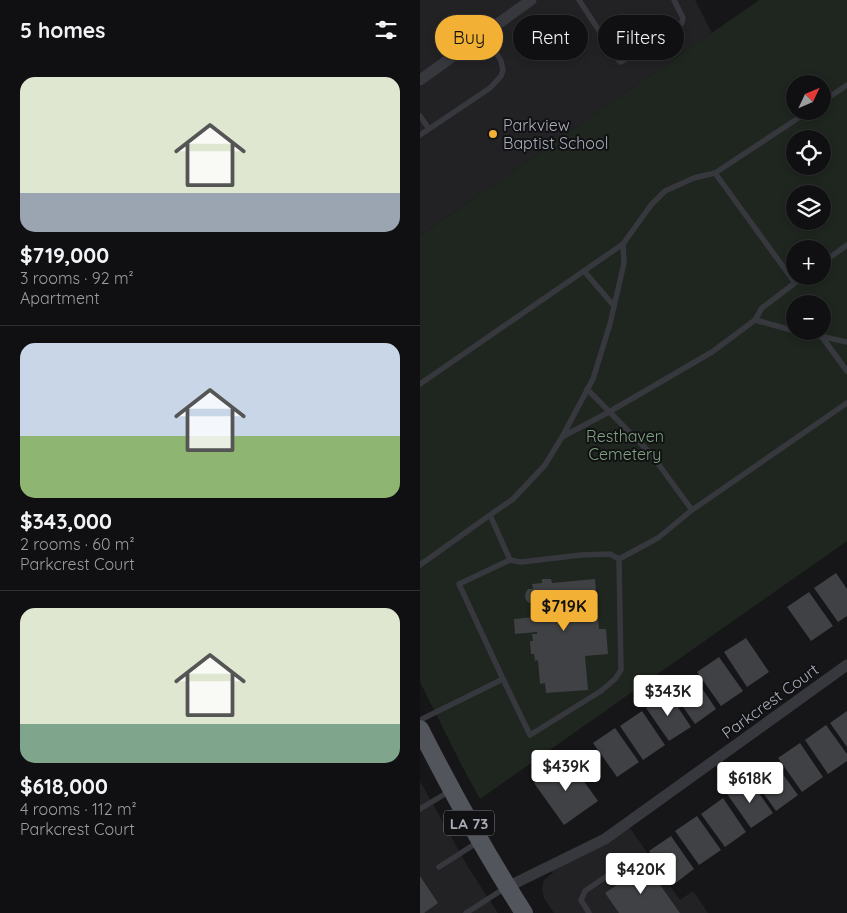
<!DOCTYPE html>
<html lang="en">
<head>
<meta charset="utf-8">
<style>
  :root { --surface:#101012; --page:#1e1e20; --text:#f1f3f6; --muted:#9c9d9f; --line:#303032; --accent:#f2b134 }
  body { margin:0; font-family:Quicksand,sans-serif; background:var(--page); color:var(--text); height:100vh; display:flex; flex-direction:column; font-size:19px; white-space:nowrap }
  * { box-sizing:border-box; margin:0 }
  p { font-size:16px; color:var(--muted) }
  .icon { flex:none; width:28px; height:28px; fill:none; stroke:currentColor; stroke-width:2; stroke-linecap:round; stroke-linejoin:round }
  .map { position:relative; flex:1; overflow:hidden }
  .side { display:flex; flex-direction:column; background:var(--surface); width:420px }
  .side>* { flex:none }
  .banner { position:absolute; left:15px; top:15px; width:336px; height:45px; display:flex; gap:10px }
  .needle { width:32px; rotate:46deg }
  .buttons { position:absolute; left:366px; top:75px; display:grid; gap:10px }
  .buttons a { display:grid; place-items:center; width:45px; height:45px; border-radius:50%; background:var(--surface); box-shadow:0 2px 8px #0003,0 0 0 1px var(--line); font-size:25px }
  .price { position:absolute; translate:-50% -42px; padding:0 11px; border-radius:5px; background:#fff; color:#222; font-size:16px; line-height:32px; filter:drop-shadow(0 1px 2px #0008) }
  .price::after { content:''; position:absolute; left:50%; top:30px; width:15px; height:11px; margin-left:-8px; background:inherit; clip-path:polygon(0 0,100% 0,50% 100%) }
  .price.on { background:var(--accent); color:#111 }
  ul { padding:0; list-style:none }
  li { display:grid; align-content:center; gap:10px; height:265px; padding:0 20px }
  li+li { border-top:1px solid var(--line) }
  li span { display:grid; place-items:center; height:155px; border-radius:15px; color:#555 }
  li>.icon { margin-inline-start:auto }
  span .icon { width:90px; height:90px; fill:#fffc; stroke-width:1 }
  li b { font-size:21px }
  h2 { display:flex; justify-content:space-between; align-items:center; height:60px; padding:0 20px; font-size:21px }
  .pill { padding:0 18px; border-radius:22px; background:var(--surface); box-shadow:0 2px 8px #0003,0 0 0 1px var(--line); font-size:18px; line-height:45px }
  .pill.on { background:var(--accent); color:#111 }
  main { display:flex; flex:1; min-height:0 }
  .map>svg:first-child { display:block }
  .built { fill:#222225 }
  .green { fill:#1e261f; fill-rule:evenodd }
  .building { fill:#404145 }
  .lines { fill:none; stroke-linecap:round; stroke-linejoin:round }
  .lane { stroke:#37383d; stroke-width:5.5 }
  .street { stroke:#37383d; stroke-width:11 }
  .primary { stroke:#53555c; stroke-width:18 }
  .poi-dot { fill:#f2b134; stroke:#111113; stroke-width:2 }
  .labels { text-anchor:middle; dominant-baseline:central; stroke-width:4; stroke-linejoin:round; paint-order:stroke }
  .shield { fill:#111113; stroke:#7b7e86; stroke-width:1 }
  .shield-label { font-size:15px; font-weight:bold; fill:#a8adb8 }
  .poi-label { font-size:16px; fill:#a8adb8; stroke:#111113; text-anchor:start }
  .park-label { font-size:16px; fill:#7fa381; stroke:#111113 }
  .street-label { font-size:16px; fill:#a8adb8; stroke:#111113 }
</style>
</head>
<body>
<main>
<section class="side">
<h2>5 homes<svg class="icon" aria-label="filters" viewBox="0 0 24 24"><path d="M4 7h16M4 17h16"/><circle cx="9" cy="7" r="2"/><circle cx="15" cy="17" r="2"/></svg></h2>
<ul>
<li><span style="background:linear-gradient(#dfe7d0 75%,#9aa5b1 0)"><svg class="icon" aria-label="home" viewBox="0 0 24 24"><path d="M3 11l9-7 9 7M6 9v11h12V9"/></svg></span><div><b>$719,000</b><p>3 rooms · 92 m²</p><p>Apartment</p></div></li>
<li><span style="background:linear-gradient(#c9d6e8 60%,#8fb573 0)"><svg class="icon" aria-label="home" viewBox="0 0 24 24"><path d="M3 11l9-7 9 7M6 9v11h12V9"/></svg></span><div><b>$343,000</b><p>2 rooms · 60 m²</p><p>Parkcrest Court</p></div></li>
<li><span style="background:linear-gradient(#dfe7d0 75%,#7fa58c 0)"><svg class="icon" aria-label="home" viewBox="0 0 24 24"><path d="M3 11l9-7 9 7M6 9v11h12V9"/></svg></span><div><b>$618,000</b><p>4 rooms · 112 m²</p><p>Parkcrest Court</p></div></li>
</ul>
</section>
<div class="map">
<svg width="427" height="913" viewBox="0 0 427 913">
  <rect width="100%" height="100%" fill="#161618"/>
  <path class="built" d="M 0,0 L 275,0 L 292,33 L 0,236 Z
    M 0,781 L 48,867 L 78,913 L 0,913 Z
    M 210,828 L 260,900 L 273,891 L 288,913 L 134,913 L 124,898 L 122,888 L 124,880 L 133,873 L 131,869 Z"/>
  <path class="green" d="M 339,0 L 427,0 L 427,541 L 60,799 L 42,766 L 0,682 L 0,236 ZM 375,84 L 402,84 L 402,111 L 375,111 ZM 375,139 L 402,139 L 402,166 L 375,166 ZM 375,194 L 402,194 L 402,221 L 375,221 ZM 375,249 L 402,249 L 402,276 L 375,276 ZM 375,304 L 402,304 L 402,331 L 375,331 Z"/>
  <path class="building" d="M 416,573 L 427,589 L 427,616 L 418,622 L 394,588 Z
    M 122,579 L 131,579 L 132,583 L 175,579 L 179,629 L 186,629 L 188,654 L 165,656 L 168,690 L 126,693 L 125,683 L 120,684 L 118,660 L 115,661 L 114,654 L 111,654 L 110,641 L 113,641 L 112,634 L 117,634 L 117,632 L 95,634 L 94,619 L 116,617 L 116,606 L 114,607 L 114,603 L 109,603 L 106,600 L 105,597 L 106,592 L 108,589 L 113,589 L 112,584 L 122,583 Z
    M 389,592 L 413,626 L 391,641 L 367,607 Z
    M 326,638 L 349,672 L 327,687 L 304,652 Z
    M 299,657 L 323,691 L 301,706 L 277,672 Z
    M 273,675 L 296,709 L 275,724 L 251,690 Z
    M 248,692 L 271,727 L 249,741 L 226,708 Z
    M 222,711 L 245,745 L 223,760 L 200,726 Z
    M 427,711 L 427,747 L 410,723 Z
    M 406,725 L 427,754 L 427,761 L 408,774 L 385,740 Z
    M 195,728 L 219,762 L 197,777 L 173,743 Z
    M 380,743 L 403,777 L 382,792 L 358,758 Z
    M 148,759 L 178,801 L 144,825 L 114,783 Z
    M 354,762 L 378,795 L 356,811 L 332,777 Z
    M 329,779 L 353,813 L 331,828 L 307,794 Z
    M 303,798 L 326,832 L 305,847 L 281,814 Z
    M 277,816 L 301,850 L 279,865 L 255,831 Z
    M 251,836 L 274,869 L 253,885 L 229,851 Z
    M 226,865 L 260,913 L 199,913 L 185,893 Z
    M 0,876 L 18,903 L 4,913 L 0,913 Z"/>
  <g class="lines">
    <path class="lane" d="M 159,0 L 199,61 L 201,62 L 262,23 L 263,18 L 254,0
      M 402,102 L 427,85
      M 0,116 L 9,129
      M 0,135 L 70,88 L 81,76 L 83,70 L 81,61 L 65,33
      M 295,173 L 375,283
      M 402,263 L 427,245
      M 164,271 L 194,306
      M 335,320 L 375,331
      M 378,331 L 427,342
      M 402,337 L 427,371
      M 0,384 L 203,244
      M 167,389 L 231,454 L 272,510 L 238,538 L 199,559
      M 142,437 L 189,412 L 292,352 L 335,320 L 342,308 L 384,276
      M 272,510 L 427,403
      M 70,515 L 93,499 L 125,465 L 142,437 L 173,379 L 190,324 L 204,263 L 203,244 L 231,205 L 245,191 L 274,178 L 295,173 L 389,111
      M 0,565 L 70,515 L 90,560 L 39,584 L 83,679 L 0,720
      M 83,679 L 110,735 L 181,691 L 195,679 L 201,670 L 199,559 L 190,554 L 161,555 L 101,562 L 90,560
      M 0,809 L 30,791
      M 19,867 L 58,842
      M 46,913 L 85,888
      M 169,913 L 161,900 L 165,891 L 206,863"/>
    <path class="street" d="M 0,80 L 111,0
      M 87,887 L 185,839 L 427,665"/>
    <path class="primary" d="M 0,729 C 32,792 66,854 104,913"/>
  </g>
  <circle class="poi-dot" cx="73" cy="134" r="5"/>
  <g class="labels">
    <rect class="shield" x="24" y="810.5" width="50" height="25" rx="4"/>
    <g class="shield-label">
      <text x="49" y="823">LA 73</text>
    </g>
    <g class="poi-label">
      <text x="83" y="125">Parkview<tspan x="83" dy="18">Baptist School</tspan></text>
    </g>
    <g class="park-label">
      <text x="205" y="436">Resthaven<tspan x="205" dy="18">Cemetery</tspan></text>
    </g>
    <g class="street-label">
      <text transform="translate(350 701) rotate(-36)">Parkcrest Court</text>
    </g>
  </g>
</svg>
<div class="buttons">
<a><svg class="needle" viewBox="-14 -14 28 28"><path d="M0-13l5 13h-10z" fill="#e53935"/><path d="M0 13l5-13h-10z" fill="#9c9d9f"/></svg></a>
<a><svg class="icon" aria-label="locate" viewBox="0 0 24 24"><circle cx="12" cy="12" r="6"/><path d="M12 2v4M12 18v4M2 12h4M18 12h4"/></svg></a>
<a><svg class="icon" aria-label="layers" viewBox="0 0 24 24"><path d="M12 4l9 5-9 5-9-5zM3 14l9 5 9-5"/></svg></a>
<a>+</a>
<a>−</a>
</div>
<b class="price on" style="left:144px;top:632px">$719K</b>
<b class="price" style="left:248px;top:717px">$343K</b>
<b class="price" style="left:146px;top:792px">$439K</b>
<b class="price" style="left:330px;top:804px">$618K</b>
<b class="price" style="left:221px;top:895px">$420K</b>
<div class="banner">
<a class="pill on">Buy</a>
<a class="pill">Rent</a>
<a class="pill">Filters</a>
</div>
</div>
</main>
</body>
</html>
